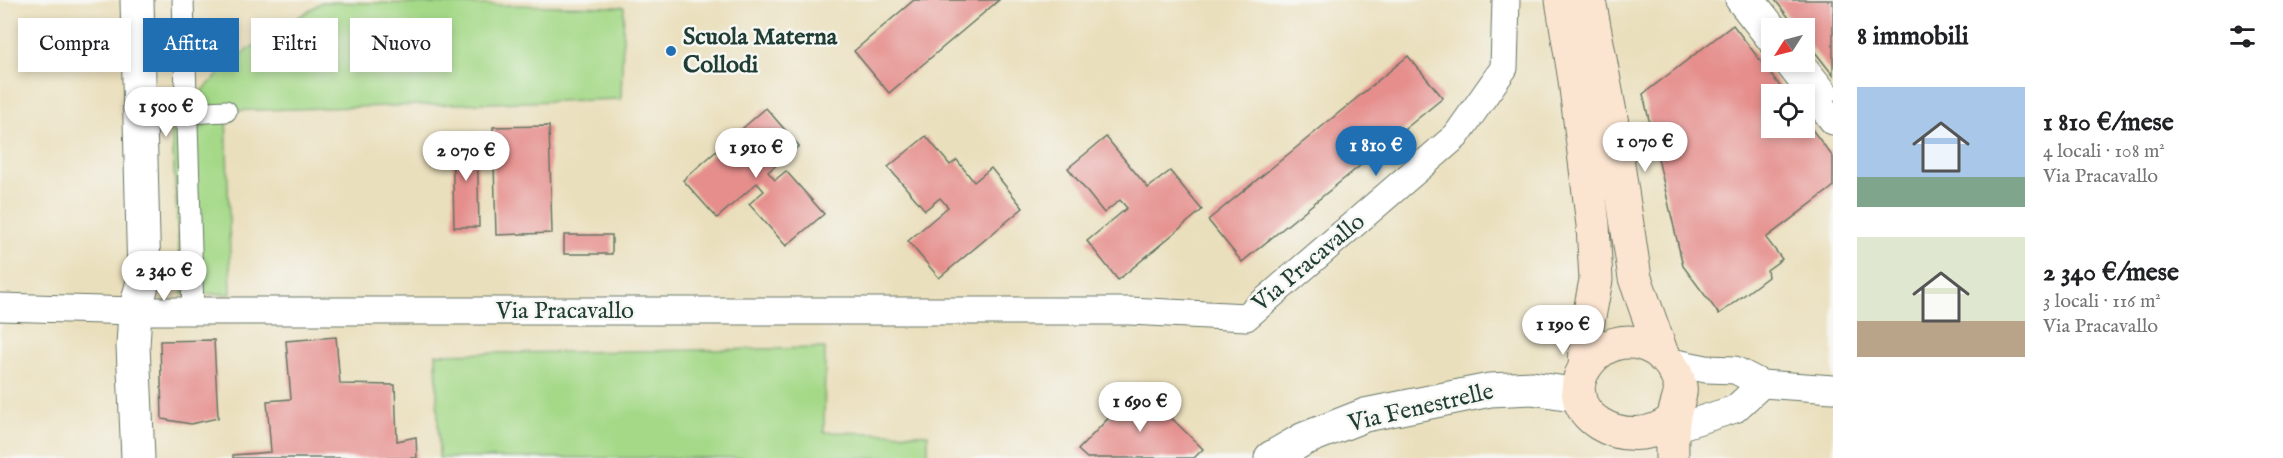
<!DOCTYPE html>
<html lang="it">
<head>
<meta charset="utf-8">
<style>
  :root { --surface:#fff; --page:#f2f2f2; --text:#202124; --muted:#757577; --accent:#1f6fb2 }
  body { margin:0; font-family:"IM FELL English",serif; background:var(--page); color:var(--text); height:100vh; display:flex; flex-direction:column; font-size:22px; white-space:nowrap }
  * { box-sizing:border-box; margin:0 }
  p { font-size:20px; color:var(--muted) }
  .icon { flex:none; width:33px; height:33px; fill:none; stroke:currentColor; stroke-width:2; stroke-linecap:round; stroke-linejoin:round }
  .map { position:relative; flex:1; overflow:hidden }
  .drawer { display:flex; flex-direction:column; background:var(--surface); width:450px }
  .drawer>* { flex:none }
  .hud { position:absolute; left:18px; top:18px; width:570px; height:54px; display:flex; gap:12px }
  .needle { width:39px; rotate:234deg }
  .fabs { position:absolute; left:1761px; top:18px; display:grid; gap:12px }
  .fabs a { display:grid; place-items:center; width:54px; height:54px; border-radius:0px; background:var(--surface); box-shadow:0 3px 9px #0003; font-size:30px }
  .price { position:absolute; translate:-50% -51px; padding:0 14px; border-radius:21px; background:#fff; color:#222; font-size:20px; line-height:39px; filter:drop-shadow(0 2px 3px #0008) }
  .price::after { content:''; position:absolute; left:50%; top:36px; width:18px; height:14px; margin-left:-9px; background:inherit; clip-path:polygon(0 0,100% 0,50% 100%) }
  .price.active { background:var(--accent); color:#fff }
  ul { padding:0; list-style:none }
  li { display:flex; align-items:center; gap:18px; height:150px; padding:0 24px }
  li span { display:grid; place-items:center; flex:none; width:168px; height:120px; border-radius:0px; color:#555 }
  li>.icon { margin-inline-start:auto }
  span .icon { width:72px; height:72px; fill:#fffc; stroke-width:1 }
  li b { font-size:26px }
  h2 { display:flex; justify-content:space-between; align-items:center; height:72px; padding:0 24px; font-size:26px }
  .pill { padding:0 21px; border-radius:0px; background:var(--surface); box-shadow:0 3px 9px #0003; font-size:21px; line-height:54px }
  .pill.active { background:var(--accent); color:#fff }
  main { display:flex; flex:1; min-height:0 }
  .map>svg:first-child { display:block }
  .green { fill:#a5d988; stroke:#628b5e; stroke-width:1.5 }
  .building { fill:#e58e8c }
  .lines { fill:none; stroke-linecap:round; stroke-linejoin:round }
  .service-casing { stroke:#667664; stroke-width:16 }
  .pedestrian-casing { stroke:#667664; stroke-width:23 }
  .minor-casing { stroke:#667664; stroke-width:29 }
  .tertiary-casing { stroke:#667664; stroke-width:35 }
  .secondary-casing { stroke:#667664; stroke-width:35 }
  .service { stroke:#fff; stroke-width:14 }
  .pedestrian { stroke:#fff; stroke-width:21 }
  .minor { stroke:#fff; stroke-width:27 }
  .tertiary { stroke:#fff; stroke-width:33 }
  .secondary { stroke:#fce5d0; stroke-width:33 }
  .poi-dot { fill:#1f6fb2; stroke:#f6f6f2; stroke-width:2 }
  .labels { text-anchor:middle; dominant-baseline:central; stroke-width:5; stroke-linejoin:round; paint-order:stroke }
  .poi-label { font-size:24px; font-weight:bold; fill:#1f3d34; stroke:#f6f6f2; text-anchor:start }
  .street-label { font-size:24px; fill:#1f3d34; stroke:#f6f6f2 }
</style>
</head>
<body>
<main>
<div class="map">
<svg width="1833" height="458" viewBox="0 0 1833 458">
  <rect width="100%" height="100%" fill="#f6f6f2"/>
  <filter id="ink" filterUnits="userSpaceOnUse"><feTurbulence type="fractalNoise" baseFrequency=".0167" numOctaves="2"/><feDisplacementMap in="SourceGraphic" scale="12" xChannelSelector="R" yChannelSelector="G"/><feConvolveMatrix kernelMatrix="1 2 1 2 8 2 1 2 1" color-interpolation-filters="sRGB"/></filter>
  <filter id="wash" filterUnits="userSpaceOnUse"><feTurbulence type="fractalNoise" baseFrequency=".008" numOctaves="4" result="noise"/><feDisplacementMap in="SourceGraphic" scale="24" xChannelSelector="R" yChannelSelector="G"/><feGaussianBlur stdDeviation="1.35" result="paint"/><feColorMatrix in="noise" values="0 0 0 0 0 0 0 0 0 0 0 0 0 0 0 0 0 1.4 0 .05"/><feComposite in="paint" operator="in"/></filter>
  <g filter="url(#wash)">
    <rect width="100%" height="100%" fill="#eadfbc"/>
    <path class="green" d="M 322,2 L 624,7 L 621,99 L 226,111 L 231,294 L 182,294 L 171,122 L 235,58 Z
      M 825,348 L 824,432 L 928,434 L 928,458 L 439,458 L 436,354 Z"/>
    <g id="blocks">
      <path class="building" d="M 914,0 L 999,0 L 889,93 L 854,51 Z
        M 1775,0 L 1833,0 L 1833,75 L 1804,38 L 1804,28 L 1797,28 Z
        M 1733,25 L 1786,94 L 1772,94 L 1772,128 L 1804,128 L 1804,119 L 1833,157 L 1833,187 L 1766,238 L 1782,259 L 1767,270 L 1768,277 L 1719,314 L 1683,266 L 1643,94 Z
        M 1408,56 L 1443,98 L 1242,262 L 1208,220 Z
        M 766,108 L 799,146 L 768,172 L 775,180 L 786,171 L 824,214 L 786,246 L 749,204 L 764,191 L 757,183 L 717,218 L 683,180 Z
        M 549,126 L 552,233 L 496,235 L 493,127 Z
        M 452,136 L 477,136 L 479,227 L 454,227 Z
        M 926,136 L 950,165 L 957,160 L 974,182 L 991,168 L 1023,208 L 939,278 L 908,241 L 948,207 L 940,198 L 925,210 L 888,167 Z
        M 1106,137 L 1148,188 L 1170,171 L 1202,210 L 1118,280 L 1087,241 L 1127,208 L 1120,200 L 1104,213 L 1068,168 Z
        M 564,235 L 612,235 L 612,254 L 564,254 Z
        M 336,337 L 340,384 L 395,385 L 397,441 L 416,437 L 417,458 L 233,458 L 233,455 L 271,452 L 267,401 L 291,399 L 286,341 Z
        M 214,340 L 218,418 L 191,424 L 162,419 L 160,341 Z
        M 1139,386 L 1203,449 L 1194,458 L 1087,458 L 1078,450 Z"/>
    </g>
  </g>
  <g filter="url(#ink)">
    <use href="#blocks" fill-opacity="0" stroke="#667664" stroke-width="1.5"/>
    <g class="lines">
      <g class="service-casing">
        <path id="service" d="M 1760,0 L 1782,28
          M 1804,57 L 1833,93"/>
      </g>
      <g class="pedestrian-casing">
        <path id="pedestrian" d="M 183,0 L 193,311
          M 188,113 L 226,111"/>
      </g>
      <g class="minor-casing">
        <path id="minor" d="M 1739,0 L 1772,42
          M 1787,62 L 1833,121
          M 0,307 L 135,311 L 1130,311 L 1246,317 L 1456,136 L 1504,68 L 1506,0
          M 1671,362 L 1706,369 L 1735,370 L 1762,384 L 1833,389
          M 1662,432 L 1735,409 L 1762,384"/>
      </g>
      <g class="tertiary-casing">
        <path id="tertiary" d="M 137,0 L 144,278 L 135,311 L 133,346 L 138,458
          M 1271,458 L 1304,439 L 1365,415 L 1490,390 L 1532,388 L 1579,395"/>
      </g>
      <g class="secondary-casing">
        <path id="secondary" d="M 1562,0 L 1575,80 L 1593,225 L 1596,280 L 1587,327 L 1585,368
          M 1589,0 L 1611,118 L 1635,278 L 1663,357
          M 1672,458 C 1672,445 1671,430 1674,417 C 1675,407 1682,395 1680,386 C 1670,343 1619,325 1589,362 C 1549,412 1629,458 1673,419"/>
      </g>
      <use href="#service" class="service"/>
      <use href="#pedestrian" class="pedestrian"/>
      <use href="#minor" class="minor"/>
      <use href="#tertiary" class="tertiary"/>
      <use href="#secondary" class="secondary"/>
    </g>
  </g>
  <circle class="poi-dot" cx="671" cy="51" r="6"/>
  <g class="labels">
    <g class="poi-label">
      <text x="683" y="37">Scuola Materna<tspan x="683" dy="28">Collodi</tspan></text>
    </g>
    <g class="street-label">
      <text transform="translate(1309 263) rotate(-40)">Via Pracavallo</text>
      <text x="565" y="311">Via Pracavallo</text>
      <text transform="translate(1421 408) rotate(-13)">Via Fenestrelle</text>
    </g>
  </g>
</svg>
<div class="fabs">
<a><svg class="needle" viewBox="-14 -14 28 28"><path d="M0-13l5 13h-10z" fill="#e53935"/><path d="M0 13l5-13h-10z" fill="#757577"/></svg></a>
<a><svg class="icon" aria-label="locate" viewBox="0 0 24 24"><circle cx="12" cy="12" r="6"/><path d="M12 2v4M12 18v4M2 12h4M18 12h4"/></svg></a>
</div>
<b class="price" style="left:166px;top:138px">1 500 €</b>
<b class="price" style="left:1645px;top:173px">1 070 €</b>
<b class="price active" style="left:1376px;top:177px">1 810 €</b>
<b class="price" style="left:756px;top:179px">1 910 €</b>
<b class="price" style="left:466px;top:182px">2 070 €</b>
<b class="price" style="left:164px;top:302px">2 340 €</b>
<b class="price" style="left:1563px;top:356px">1 190 €</b>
<b class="price" style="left:1140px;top:433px">1 690 €</b>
<div class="hud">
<a class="pill">Compra</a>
<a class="pill active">Affitta</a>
<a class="pill">Filtri</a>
<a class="pill">Nuovo</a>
</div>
</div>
<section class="drawer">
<h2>8 immobili<svg class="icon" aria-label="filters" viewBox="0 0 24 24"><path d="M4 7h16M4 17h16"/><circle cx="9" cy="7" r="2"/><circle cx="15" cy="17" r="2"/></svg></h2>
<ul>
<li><span style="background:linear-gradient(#a9c7e8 75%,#7fa58c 0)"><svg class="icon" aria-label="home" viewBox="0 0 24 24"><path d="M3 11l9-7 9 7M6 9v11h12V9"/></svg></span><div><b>1 810 €/mese</b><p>4 locali · 108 m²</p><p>Via Pracavallo</p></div></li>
<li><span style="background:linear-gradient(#dfe7d0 70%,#b9a48a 0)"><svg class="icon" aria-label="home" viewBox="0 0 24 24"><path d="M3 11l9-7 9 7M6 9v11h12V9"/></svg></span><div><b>2 340 €/mese</b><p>3 locali · 116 m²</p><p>Via Pracavallo</p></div></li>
</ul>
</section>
</main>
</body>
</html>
